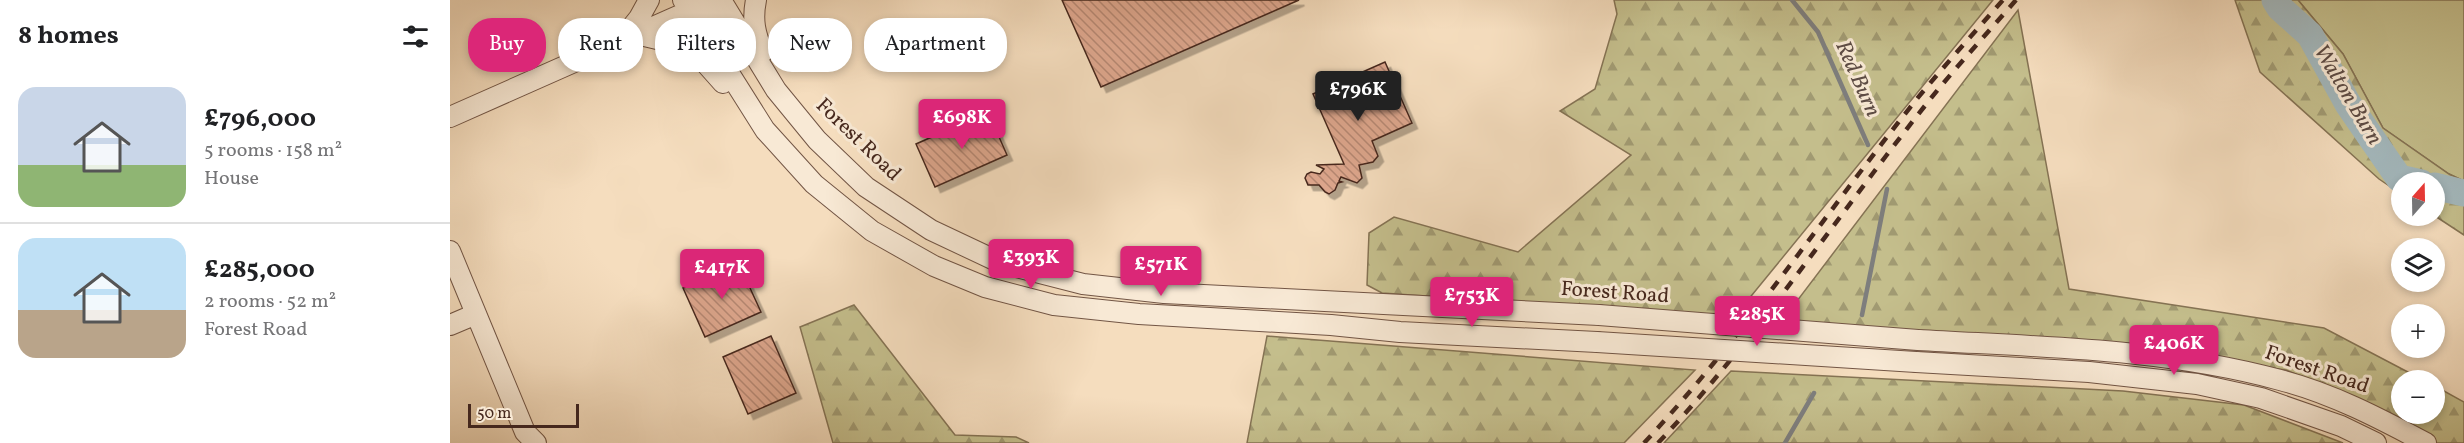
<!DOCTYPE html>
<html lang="en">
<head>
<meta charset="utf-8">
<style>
  :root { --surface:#fff; --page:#f6f6f6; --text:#202124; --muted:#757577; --line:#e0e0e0; --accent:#db2777 }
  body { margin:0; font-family:Vollkorn,serif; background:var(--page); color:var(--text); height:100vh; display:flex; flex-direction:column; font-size:22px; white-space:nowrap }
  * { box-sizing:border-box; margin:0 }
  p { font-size:20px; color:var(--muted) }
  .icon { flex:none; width:33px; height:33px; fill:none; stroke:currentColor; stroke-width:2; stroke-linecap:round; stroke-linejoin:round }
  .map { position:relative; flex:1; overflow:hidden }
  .sheet { display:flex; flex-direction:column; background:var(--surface); width:450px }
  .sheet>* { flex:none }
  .top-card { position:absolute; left:18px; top:18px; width:570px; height:54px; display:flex; gap:12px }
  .needle { width:39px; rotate:20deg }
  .controls { position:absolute; left:1941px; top:172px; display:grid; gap:12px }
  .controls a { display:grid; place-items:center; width:54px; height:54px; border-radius:50%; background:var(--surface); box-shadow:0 3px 9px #0003; font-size:30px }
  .scale { position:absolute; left:18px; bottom:15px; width:111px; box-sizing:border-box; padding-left:6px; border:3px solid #46281d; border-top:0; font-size:16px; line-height:21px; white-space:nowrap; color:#46281d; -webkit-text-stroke:4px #f8e9d5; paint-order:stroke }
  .price { position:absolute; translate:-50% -51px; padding:0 14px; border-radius:6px; background:var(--accent); color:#fff; font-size:20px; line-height:39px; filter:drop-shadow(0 2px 3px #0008) }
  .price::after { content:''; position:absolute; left:50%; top:36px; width:18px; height:14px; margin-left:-9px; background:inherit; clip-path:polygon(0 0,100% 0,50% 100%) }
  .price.current { background:#222; color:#fff }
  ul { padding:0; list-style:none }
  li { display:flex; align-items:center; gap:18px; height:150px; padding:0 18px }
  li+li { border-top:2px solid var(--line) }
  li span { display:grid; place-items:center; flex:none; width:168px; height:120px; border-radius:18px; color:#555 }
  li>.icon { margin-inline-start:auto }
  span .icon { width:72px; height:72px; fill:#fffc; stroke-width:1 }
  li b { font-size:26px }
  h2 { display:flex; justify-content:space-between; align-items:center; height:72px; padding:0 18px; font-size:26px }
  .pill { padding:0 21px; border-radius:24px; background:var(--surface); box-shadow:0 3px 9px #0003; font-size:21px; line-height:54px }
  .pill.current { background:var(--accent); color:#fff }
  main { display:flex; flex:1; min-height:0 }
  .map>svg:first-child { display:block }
  .grass { fill:#c4be8c; stroke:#857354; stroke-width:1.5 }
  .forest { fill:url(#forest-firs); stroke:#857354; stroke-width:1.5 }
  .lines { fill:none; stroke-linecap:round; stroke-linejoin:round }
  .stream { stroke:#7e7e7d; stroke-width:4.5 }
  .river { stroke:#a3b8bd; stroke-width:27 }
  .building { fill:url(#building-back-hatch); stroke:#46281d; stroke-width:1.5; filter:url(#shadow) }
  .minor-casing { stroke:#725545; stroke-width:22 }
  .minor { stroke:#f8e9d5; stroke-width:20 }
  .rail { stroke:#46281d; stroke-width:4.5; stroke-dasharray:10 10; stroke-linecap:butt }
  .minor-bridge-casing { stroke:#725545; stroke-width:22; stroke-linecap:butt }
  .minor-bridge { stroke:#f8e9d5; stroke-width:20 }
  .labels { text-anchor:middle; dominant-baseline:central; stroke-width:6; stroke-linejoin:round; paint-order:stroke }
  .street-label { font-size:21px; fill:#46281d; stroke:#f8e9d5 }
  .water-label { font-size:22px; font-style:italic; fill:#5d4c45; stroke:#f8e9d5 }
</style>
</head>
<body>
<main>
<section class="sheet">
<h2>8 homes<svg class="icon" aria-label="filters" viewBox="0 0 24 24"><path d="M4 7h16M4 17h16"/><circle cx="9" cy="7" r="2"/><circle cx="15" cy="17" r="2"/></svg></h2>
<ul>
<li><span style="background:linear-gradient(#c9d6e8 65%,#8fb573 0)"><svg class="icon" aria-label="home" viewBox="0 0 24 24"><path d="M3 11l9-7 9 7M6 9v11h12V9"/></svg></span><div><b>£796,000</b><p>5 rooms · 158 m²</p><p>House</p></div></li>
<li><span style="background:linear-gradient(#bfe0f5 60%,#b9a48a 0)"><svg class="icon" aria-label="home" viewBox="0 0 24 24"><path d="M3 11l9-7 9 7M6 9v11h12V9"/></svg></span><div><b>£285,000</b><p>2 rooms · 52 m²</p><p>Forest Road</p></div></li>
</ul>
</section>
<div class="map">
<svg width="2014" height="443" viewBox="0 0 2014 443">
  <defs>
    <pattern id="forest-firs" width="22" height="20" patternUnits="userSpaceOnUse" patternTransform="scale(1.5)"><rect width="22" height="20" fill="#c4be8c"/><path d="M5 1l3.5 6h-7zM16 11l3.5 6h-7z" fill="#a19a72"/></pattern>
    <pattern id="building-back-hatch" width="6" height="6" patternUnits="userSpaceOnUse" patternTransform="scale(1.5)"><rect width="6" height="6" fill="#dea78e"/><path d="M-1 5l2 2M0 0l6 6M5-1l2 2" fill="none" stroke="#b68873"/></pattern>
    <filter id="shadow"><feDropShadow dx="5.5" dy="5.5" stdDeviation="0" flood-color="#0004"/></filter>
  </defs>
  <rect width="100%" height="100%" fill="#f5ddbe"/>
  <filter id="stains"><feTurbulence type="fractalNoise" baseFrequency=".00333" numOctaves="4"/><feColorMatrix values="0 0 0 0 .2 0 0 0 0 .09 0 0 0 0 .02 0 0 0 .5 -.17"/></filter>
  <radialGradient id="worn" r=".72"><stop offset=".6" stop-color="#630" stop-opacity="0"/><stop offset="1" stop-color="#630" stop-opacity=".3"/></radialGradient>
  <path class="grass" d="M 1848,0 L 2014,0 L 2014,181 L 1999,174 L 1933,128 L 1893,54 Z"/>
  <path class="forest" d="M 1164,0 L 1543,0 L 1284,317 L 932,293 L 917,285 L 919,233 L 944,217 L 1068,252 L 1181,155 L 1110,111 L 1145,89 L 1167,14 Z
    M 1785,0 L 1848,0 L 1893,54 L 1933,128 L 1999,174 L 2014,181 L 2014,235 L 1985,216 L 1984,183 L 1952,183 L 1951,194 L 1929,179 L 1810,72 Z
    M 1568,10 L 1619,289 L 1874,328 L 1975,381 L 1952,381 L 1952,414 L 1984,414 L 1985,386 L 2014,402 L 2014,443 L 1987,443 L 1941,414 L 1836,370 L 1643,343 L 1331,322 Z
    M 404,305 L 505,435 L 566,437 L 579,443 L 383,443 L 350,327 Z
    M 817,336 L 1245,370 L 1174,443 L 797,443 Z
    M 1281,371 L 1673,391 L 1794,405 L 1893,443 L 1214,443 Z"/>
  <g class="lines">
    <path class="stream" d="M 1342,0 L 1368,32 L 1418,145
      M 1412,315 L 1437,189
      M 1335,443 L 1364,393"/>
    <path class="river" d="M 1825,0 L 1830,8 L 1860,35 L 1898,104 L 1949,178 L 1971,183
      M 1984,186 L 2014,193"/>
  </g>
  <path class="building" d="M 612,0 L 849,0 L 651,87 Z
    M 935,62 L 962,123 L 922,141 L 928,156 L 923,162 L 909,165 L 912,178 L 907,183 L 891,177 L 889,181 L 892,182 L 888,183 L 885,190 L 879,194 L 875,192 L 869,185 L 858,185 L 855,178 L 857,174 L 861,172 L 870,174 L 874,169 L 866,165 L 894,164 L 863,94 Z
    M 538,112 L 557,155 L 485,187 L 466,144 Z
    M 289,264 L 311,312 L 255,337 L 233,288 Z
    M 321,336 L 346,393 L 298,414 L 273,357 Z"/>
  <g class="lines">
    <g class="minor-casing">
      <path id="minor" d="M 233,0 L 315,130 L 364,184 L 422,231 L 484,266 L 535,287 L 604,305 L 689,314 L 881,325 L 950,332 L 1147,342
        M 269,0 L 263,18 L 270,51
        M 271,0 L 326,90 L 367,140 L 416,187 L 481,230 L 551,263 L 633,284 L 714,293 L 1149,315
        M 306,0 C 302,20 305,34 313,52
        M 186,34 L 241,47 L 273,83
        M 173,38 L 189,18 L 199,0
        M 0,117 L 264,0
        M 0,251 L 75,432 L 86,443
        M 0,325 L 26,314
        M 1468,340 C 1589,347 1712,348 1830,380 C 1881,393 1929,418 1976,443
        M 1466,362 L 1639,372 L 1747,384 L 1811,398 L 1891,426 L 1926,443"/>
    </g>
    <use href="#minor" class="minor"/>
    <path class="rail" d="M 1194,443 C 1294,336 1375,214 1466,100 C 1494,66 1524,33 1553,0
      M 1208,443 C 1306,339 1385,219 1474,107 C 1503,70 1535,36 1566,0"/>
    <g class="minor-bridge-casing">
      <path id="minor-bridge" d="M 1149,315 L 1468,340
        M 1147,342 L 1466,362"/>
    </g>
    <use href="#minor-bridge" class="minor-bridge"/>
  </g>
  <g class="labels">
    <g class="street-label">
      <text transform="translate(408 140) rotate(44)">Forest Road</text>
      <text transform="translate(1165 293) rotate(4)">Forest Road</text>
      <text transform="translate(1867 370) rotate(19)">Forest Road</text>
    </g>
    <g class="water-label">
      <text transform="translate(1407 79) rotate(66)">Red Burn</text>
      <text transform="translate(1897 95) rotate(59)">Walton Burn</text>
    </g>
  </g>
  <rect width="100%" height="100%" filter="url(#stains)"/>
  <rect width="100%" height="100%" fill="url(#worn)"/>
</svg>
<div class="controls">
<a><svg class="needle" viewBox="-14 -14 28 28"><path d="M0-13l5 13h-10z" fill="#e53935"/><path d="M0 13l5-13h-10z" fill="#757577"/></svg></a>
<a><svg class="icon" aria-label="layers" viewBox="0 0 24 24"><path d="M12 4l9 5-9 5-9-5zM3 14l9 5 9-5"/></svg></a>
<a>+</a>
<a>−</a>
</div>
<div class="scale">50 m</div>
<b class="price current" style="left:908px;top:122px">£796K</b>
<b class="price" style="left:512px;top:150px">£698K</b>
<b class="price" style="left:581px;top:290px">£393K</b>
<b class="price" style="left:711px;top:297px">£571K</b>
<b class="price" style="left:272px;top:300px">£417K</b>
<b class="price" style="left:1022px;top:328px">£753K</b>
<b class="price" style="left:1307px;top:347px">£285K</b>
<b class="price" style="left:1724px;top:376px">£406K</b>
<div class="top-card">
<a class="pill current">Buy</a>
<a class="pill">Rent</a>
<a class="pill">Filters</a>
<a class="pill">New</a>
<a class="pill">Apartment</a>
</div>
</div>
</main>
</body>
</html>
